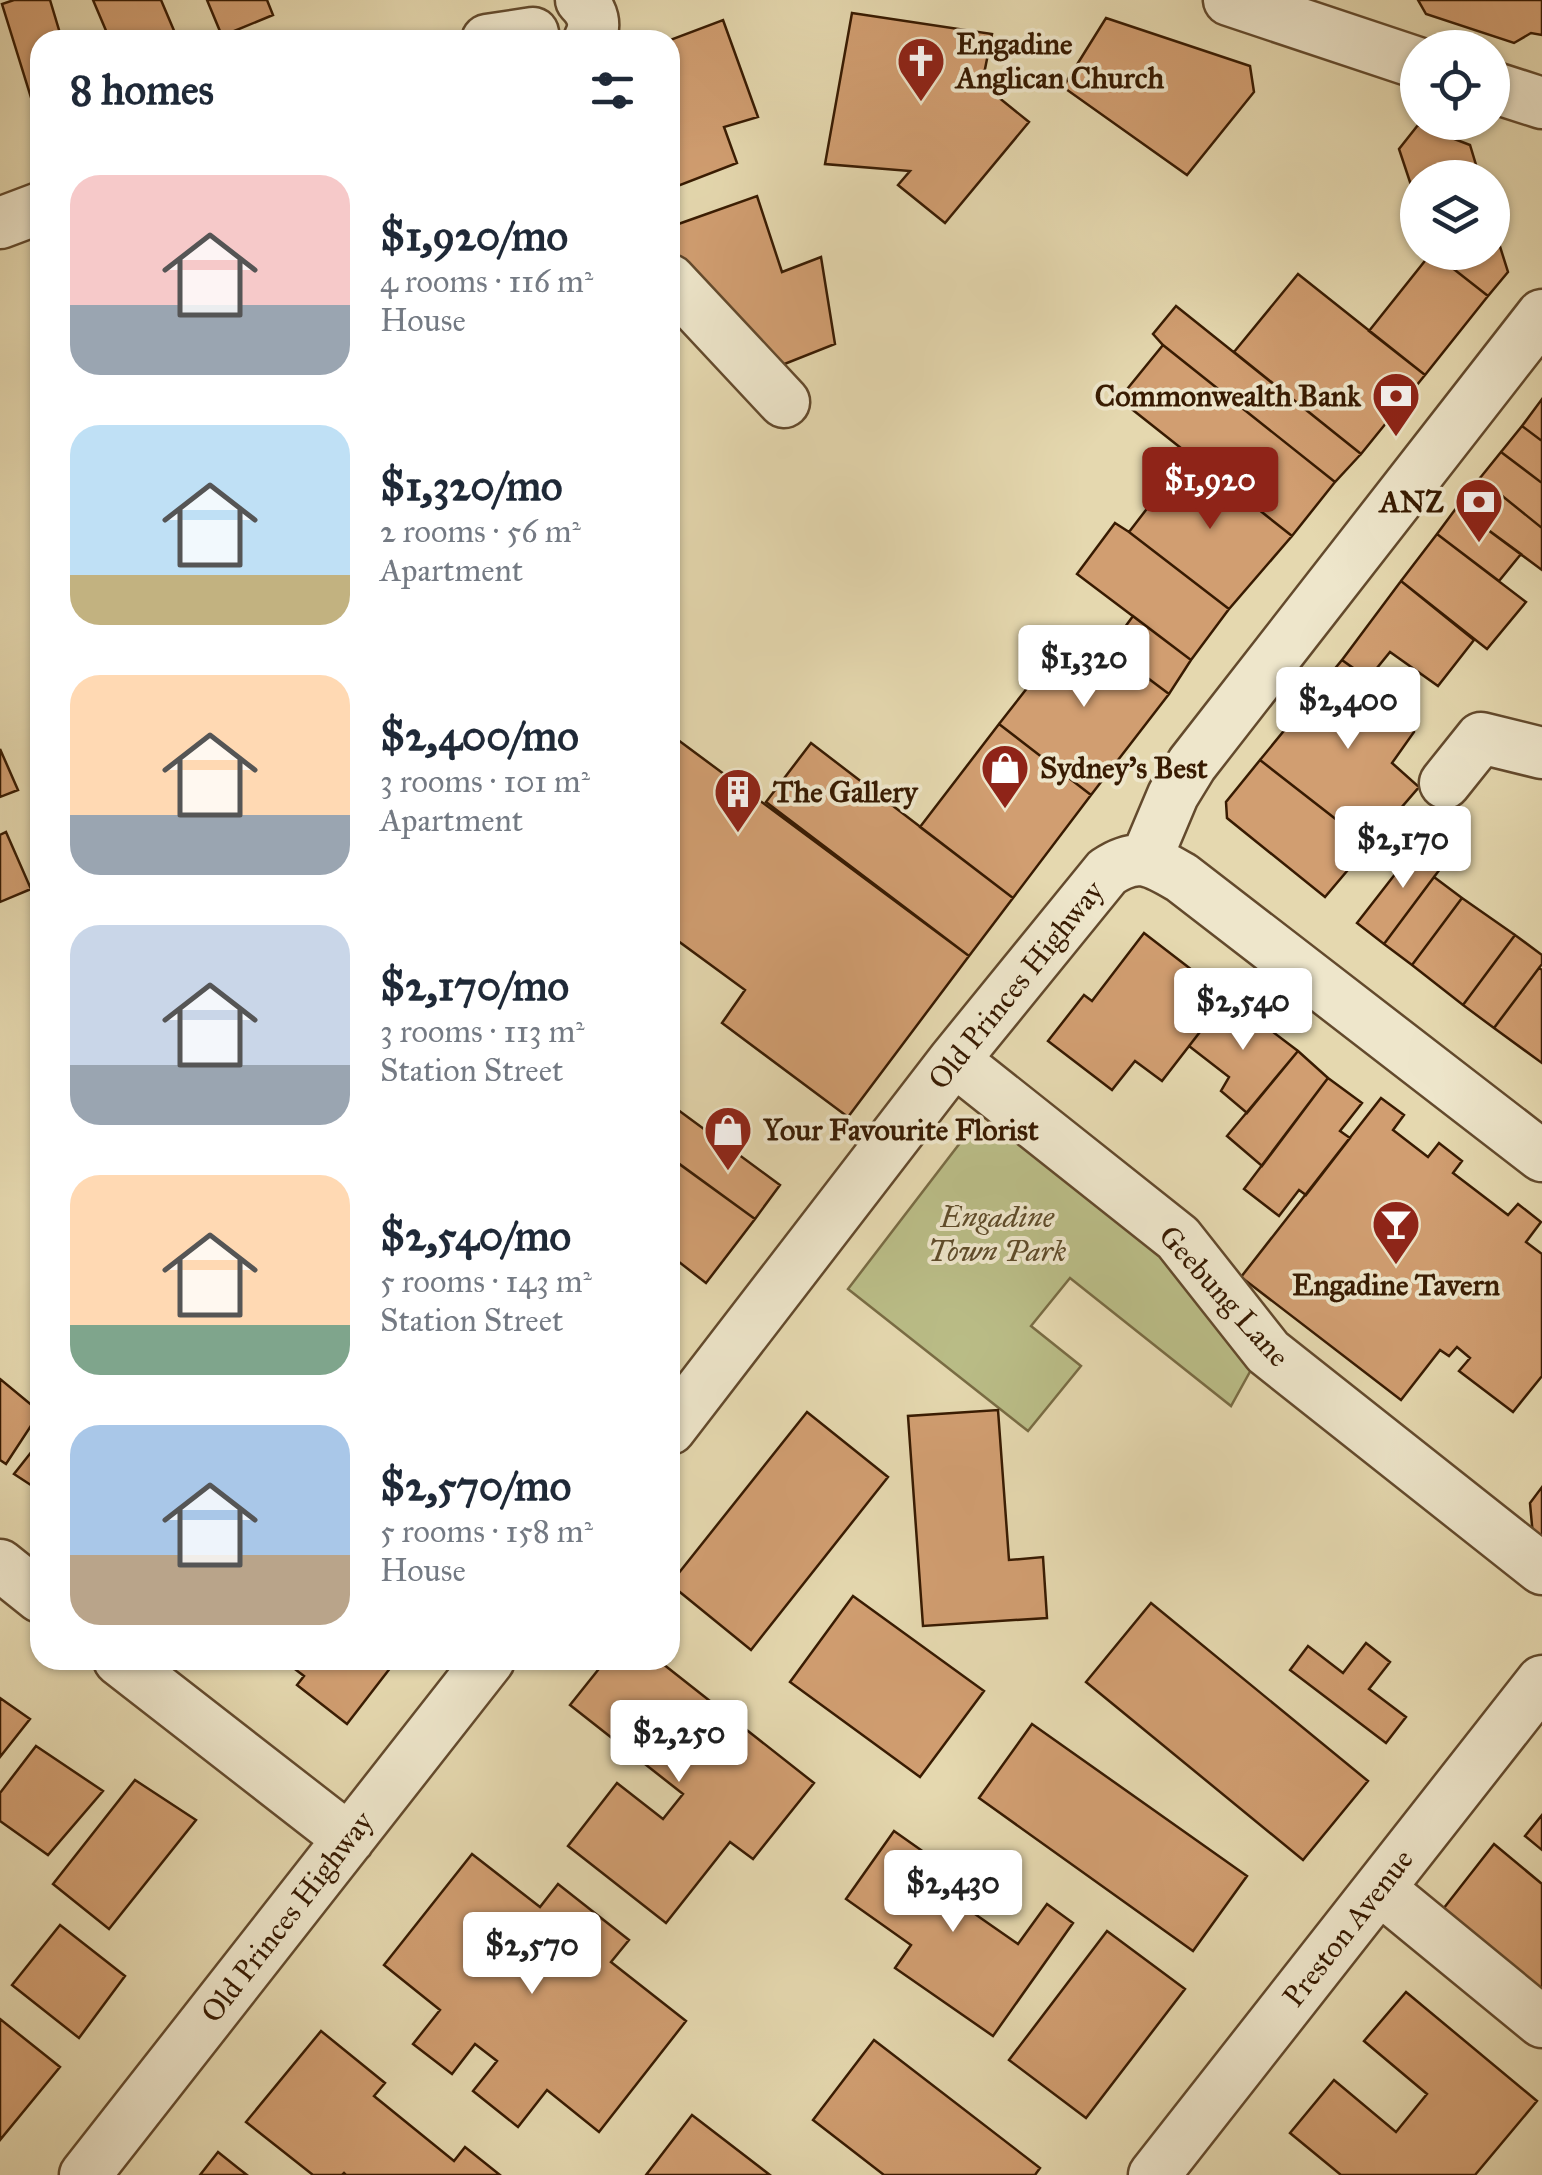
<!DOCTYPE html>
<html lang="en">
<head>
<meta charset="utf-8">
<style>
  :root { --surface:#fff; --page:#f2f2f3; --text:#1f2937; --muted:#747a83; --accent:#8f2418 }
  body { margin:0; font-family:"IM FELL Great Primer",serif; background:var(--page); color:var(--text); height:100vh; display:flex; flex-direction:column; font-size:38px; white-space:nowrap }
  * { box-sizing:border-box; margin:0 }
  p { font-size:32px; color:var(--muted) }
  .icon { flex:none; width:55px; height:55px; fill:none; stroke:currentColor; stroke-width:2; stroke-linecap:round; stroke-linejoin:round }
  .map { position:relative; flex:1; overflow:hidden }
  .details { position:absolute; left:30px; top:30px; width:650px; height:1640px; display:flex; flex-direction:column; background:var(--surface); border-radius:30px; box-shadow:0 2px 8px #0004 }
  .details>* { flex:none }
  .buttons { position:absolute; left:1400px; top:30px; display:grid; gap:20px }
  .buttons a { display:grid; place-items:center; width:110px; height:110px; border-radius:50%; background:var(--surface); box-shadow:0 2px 8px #0004; font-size:50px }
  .price { position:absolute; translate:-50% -85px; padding:0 22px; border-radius:10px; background:#fff; color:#222; font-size:32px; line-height:65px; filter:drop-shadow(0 2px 5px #0008) }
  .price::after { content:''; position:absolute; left:50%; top:60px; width:30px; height:22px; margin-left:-15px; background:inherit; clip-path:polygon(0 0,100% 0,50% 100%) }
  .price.on { background:var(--accent); color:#fff }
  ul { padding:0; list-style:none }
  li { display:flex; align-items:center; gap:30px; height:250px; padding:0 40px }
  li span { display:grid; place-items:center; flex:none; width:280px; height:200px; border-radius:30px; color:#555 }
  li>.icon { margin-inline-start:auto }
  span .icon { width:120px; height:120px; fill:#fffc; stroke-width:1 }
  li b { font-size:42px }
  h2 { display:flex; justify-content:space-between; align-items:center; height:120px; padding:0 40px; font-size:42px }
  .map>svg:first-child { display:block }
  .green { fill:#babd87; stroke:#796c44; stroke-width:2.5 }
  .building { fill:#d19e71; stroke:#381b02; stroke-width:2.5 }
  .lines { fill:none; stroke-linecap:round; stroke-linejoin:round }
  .minor-casing { stroke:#634a2d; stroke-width:55 }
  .minor { stroke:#eee6cb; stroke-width:50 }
  .labels { text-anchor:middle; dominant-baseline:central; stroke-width:8; stroke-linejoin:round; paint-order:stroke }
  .poi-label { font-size:30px; font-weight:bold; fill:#381b02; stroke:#eee6cb; text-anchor:start }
  .street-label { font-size:30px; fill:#381b02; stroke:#eee6cb }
  .park-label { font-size:30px; font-style:italic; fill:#5f4c2a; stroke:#eee6cb }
</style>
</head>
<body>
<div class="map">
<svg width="1542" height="2175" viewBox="0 0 1542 2175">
  <rect width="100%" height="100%" fill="#e5d8af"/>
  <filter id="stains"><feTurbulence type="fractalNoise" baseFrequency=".002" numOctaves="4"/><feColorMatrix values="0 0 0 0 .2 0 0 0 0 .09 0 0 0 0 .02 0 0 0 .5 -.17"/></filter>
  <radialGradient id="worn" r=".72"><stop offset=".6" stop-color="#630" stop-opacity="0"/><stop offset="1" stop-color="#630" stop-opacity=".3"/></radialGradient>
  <path class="green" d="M 1012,1124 L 1158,1241 L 1257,1359 L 1231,1406 L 1070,1278 L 1031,1326 L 1081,1366 L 1028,1431 L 848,1289 L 970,1130 Z"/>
  <path class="building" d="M 14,0 L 50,0 L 62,40 L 40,40 L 40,102 L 33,104 L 2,4 Z
    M 93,0 L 161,0 L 178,40 L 110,40 Z
    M 207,0 L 267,0 L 273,15 L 222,36 Z
    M 1418,0 L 1542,0 L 1542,35 L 1531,33 L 1514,43 L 1426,14 Z
    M 852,13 L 992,34 L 982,84 L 1029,122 L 945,223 L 898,185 L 910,171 L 825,164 Z
    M 1106,18 L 1250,66 L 1254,92 L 1187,175 L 1063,87 Z
    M 723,20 L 758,117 L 724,127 L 737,163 L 670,189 L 670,40 Z
    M 1418,125 L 1470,145 L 1480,178 L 1418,178 L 1418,206 L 1399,149 Z
    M 757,196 L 782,272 L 821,257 L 835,344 L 782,365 L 677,264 L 670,247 L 670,227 Z
    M 1492,221 L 1508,272 L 1488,296 L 1432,252 L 1492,252 Z
    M 1432,252 L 1488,296 L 1425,375 L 1369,331 Z
    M 1298,274 L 1425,375 L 1361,454 L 1234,352 Z
    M 1176,306 L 1361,454 L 1335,482 L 1163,345 L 1153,334 Z
    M 1163,345 L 1335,482 L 1292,536 L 1119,399 Z
    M 1542,399 L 1542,441 L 1522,426 Z
    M 1522,426 L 1542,441 L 1542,483 L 1501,452 Z
    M 1501,452 L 1542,483 L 1542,528 L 1480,478 Z
    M 1189,454 L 1292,536 L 1229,609 L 1129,532 Z
    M 1480,478 L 1542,528 L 1542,570 L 1457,507 Z
    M 1457,507 L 1521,554 L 1499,581 L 1437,534 Z
    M 1115,523 L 1129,532 L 1229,609 L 1191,660 L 1077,574 Z
    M 1437,534 L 1526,602 L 1487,649 L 1401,581 Z
    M 1401,581 L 1474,640 L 1438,686 L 1390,652 L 1368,679 L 1342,660 Z
    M 1133,616 L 1191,660 L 1169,694 L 1109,649 Z
    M 1074,628 L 1107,653 L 1109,649 L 1169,694 L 1091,795 L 999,724 Z
    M 1342,660 L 1411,709 L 1414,732 L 1392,763 L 1419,787 L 1369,845 L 1260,760 Z
    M 999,724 L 1091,795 L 1013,898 L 920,827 Z
    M 670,734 L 969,956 L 848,1117 L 722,1023 L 745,990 L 670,935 Z
    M 811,743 L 1013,898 L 969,956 L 766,802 Z
    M 0,749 L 18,790 L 0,797 Z
    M 1260,760 L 1369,845 L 1325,897 L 1227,818 L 1226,802 Z
    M 6,832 L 31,889 L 0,902 L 0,835 Z
    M 1424,837 L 1449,857 L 1384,944 L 1357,923 Z
    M 1434,877 L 1462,898 L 1412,965 L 1384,944 Z
    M 1462,898 L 1515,935 L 1463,1005 L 1412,965 Z
    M 1144,933 L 1227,997 L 1162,1081 L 1135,1061 L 1112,1090 L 1048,1041 L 1084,995 L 1092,1001 Z
    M 1515,935 L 1542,955 L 1542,964 L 1494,1028 L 1463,1005 Z
    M 1539,968 L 1542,970 L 1542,1063 L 1494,1028 Z
    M 1227,997 L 1298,1051 L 1247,1113 L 1221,1091 L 1229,1077 L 1189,1046 Z
    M 1298,1051 L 1328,1078 L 1262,1166 L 1227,1136 Z
    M 1328,1078 L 1362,1103 L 1340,1131 L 1350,1138 L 1306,1195 L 1299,1190 L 1279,1216 L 1244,1189 Z
    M 1381,1098 L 1404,1115 L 1393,1130 L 1428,1157 L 1439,1143 L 1462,1161 L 1453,1173 L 1508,1215 L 1518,1204 L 1541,1222 L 1526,1242 L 1542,1254 L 1542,1376 L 1513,1412 L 1459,1371 L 1470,1358 L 1457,1347 L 1449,1356 L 1440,1350 L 1401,1400 L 1241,1277 Z
    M 670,1104 L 780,1185 L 755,1219 L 670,1157 Z
    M 675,1161 L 755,1219 L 706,1283 L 670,1255 L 670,1168 Z
    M 0,1379 L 40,1412 L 6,1464 L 0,1460 Z
    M 998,1410 L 1009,1560 L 1043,1557 L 1047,1618 L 923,1626 L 908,1416 Z
    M 807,1412 L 888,1477 L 751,1650 L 670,1584 Z
    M 40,1441 L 40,1491 L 14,1474 Z
    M 1542,1487 L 1542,1543 L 1533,1536 L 1530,1503 Z
    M 853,1596 L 984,1691 L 920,1777 L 790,1682 Z
    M 1151,1603 L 1368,1781 L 1303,1860 L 1086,1682 Z
    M 1366,1643 L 1390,1662 L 1369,1689 L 1406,1717 L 1386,1743 L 1290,1670 L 1308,1646 L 1343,1673 Z
    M 283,1660 L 382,1660 L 391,1667 L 347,1724 L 297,1685 L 304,1676 Z
    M 606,1660 L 658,1660 L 814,1783 L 753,1859 L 730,1842 L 666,1923 L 568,1846 L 617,1783 L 663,1819 L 683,1794 L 570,1705 Z
    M 0,1698 L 30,1719 L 0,1757 Z
    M 1032,1724 L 1247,1876 L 1193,1951 L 979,1798 Z
    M 36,1746 L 103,1791 L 48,1855 L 0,1821 L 0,1793 Z
    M 135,1780 L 196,1820 L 109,1929 L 53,1884 Z
    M 1542,1815 L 1542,1850 L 1525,1836 Z
    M 894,1831 L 962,1879 L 949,1896 L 1018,1944 L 1047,1904 L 1073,1923 L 993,2036 L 895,1968 L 911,1945 L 846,1899 Z
    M 1494,1844 L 1542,1884 L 1542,1998 L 1440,1913 Z
    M 472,1854 L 540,1907 L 558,1884 L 629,1940 L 611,1962 L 686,2021 L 599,2132 L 547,2090 L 518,2127 L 473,2091 L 497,2061 L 475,2044 L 452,2074 L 413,2044 L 440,2010 L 384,1965 Z
    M 60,1925 L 125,1976 L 79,2038 L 12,1985 Z
    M 1107,1931 L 1185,1989 L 1086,2118 L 1009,2060 Z
    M 1406,1992 L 1537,2101 L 1475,2175 L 1341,2175 L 1290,2133 L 1334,2080 L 1396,2132 L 1427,2094 L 1364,2041 Z
    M 0,2019 L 60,2067 L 0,2140 Z
    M 321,2031 L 385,2083 L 374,2096 L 454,2161 L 465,2147 L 500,2175 L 346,2175 L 344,2173 L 342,2175 L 313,2175 L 246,2122 Z
    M 874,2040 L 1040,2168 L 1035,2175 L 884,2175 L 813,2120 Z
    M 692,2115 L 770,2175 L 646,2175 Z
    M 218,2152 L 238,2168 L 247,2175 L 200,2175 Z"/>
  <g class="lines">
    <g class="minor-casing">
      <path id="minor" d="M 581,0 C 593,12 597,25 589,40
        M 1229,0 L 1418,63
        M 487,40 L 533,33
        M 1492,87 L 1542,103
        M 0,223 L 40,208
        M 670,280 L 784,402
        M 1445,783 L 1481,738 L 1542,753
        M 1146,859 L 1173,795 L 1192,764 L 1542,315
        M 954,1060 L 1178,1238 L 1268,1352 L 1542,1569
        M 670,1429 L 954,1060 L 1107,872 C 1138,851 1153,861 1182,878 L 1542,1156
        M 0,1565 L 40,1597
        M 119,1660 L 349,1839
        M 1380,1889 L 1542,2022
        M 85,2175 L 489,1660
        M 1154,2175 L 1542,1681"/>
    </g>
    <use href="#minor" class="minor"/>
  </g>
  <defs>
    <g id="church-pin" transform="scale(2.5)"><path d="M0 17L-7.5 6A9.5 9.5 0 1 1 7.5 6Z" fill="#8f2418" stroke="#eee6cb"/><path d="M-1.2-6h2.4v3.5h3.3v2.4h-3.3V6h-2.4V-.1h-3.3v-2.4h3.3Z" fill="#fff"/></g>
    <g id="bank-pin" transform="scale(2.5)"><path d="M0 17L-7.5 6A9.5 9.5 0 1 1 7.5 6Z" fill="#8f2418" stroke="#eee6cb"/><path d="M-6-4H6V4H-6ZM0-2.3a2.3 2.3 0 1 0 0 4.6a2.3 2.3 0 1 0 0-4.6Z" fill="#fff"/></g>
    <g id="shop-pin" transform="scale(2.5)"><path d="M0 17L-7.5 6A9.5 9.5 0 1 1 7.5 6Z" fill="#8f2418" stroke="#eee6cb"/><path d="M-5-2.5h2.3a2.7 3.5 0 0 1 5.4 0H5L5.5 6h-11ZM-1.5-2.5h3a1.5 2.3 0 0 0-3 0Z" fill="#fff"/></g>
    <g id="building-pin" transform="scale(2.5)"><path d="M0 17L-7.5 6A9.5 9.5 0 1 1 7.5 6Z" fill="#8f2418" stroke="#eee6cb"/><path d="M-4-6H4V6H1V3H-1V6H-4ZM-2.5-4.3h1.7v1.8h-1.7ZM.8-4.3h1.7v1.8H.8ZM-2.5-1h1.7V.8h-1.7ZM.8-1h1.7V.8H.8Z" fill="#fff"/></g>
    <g id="bar-pin" transform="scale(2.5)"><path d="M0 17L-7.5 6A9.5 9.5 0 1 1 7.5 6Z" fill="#8f2418" stroke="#eee6cb"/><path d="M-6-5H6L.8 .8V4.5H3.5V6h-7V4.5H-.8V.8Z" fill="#fff"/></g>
  </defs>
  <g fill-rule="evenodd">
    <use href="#church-pin" x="921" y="61"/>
    <use href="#bank-pin" x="1396" y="396"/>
    <use href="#bank-pin" x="1479" y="502"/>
    <use href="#shop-pin" x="1005" y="768"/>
    <use href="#building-pin" x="738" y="792"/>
    <use href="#shop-pin" x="728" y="1130"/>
    <use href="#bar-pin" x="1396" y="1224"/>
  </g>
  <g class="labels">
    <g class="poi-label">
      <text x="956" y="44">Engadine<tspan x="956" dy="34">Anglican Church</tspan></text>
      <text x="1361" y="396" text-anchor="end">Commonwealth Bank</text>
      <text x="1444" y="502" text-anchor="end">ANZ</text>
      <text x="1040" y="768">Sydney's Best</text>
      <text x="773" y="792">The Gallery</text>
      <text x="763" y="1130">Your Favourite Florist</text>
      <text x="1396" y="1285" text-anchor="middle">Engadine Tavern</text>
    </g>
    <g class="street-label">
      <text transform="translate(1016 985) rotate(-51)">Old Princes Highway</text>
      <text transform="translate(1224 1296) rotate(48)">Geebung Lane</text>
      <text transform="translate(287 1917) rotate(-52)">Old Princes Highway</text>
      <text transform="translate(1348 1928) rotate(-52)">Preston Avenue</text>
    </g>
    <g class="park-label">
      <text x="997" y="1217">Engadine<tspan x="997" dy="34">Town Park</tspan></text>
    </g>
  </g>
  <rect width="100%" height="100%" filter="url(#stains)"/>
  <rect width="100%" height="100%" fill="url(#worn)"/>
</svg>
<div class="buttons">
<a><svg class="icon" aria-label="locate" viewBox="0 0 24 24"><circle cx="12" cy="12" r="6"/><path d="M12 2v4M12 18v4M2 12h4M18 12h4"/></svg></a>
<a><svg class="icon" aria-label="layers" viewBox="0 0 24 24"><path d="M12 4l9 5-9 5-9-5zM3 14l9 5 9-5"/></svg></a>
</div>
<b class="price on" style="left:1210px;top:532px">$1,920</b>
<b class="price" style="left:1084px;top:710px">$1,320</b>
<b class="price" style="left:1348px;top:752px">$2,400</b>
<b class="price" style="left:1403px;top:891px">$2,170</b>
<b class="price" style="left:1243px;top:1053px">$2,540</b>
<b class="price" style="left:679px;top:1785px">$2,250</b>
<b class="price" style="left:953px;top:1935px">$2,430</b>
<b class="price" style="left:532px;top:1997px">$2,570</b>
<section class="details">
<h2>8 homes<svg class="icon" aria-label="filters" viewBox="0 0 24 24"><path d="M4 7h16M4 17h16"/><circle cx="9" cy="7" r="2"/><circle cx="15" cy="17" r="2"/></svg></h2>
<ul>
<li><span style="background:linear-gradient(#f6c9c9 65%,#9aa5b1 0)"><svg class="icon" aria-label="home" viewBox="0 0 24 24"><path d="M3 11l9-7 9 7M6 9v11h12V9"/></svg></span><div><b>$1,920/mo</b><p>4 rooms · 116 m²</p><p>House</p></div></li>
<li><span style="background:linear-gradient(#bfe0f5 75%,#c2b280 0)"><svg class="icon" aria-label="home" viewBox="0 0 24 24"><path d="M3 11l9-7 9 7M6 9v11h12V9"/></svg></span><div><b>$1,320/mo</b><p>2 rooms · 56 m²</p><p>Apartment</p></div></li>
<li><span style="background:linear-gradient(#ffd9b3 70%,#9aa5b1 0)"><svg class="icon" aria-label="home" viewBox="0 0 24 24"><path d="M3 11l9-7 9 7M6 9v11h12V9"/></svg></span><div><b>$2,400/mo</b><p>3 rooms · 101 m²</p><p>Apartment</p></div></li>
<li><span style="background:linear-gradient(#c9d6e8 70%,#9aa5b1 0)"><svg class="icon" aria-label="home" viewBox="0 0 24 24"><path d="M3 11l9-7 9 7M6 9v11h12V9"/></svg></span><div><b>$2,170/mo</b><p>3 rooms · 113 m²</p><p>Station Street</p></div></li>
<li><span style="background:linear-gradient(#ffd9b3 75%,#7fa58c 0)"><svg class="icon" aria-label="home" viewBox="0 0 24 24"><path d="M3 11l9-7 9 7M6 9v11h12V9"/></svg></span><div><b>$2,540/mo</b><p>5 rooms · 143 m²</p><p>Station Street</p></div></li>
<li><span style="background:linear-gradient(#a9c7e8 65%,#b9a48a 0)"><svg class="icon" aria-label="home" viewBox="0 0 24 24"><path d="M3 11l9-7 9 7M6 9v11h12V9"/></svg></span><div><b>$2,570/mo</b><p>5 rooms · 158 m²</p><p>House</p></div></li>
</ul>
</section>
</div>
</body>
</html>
